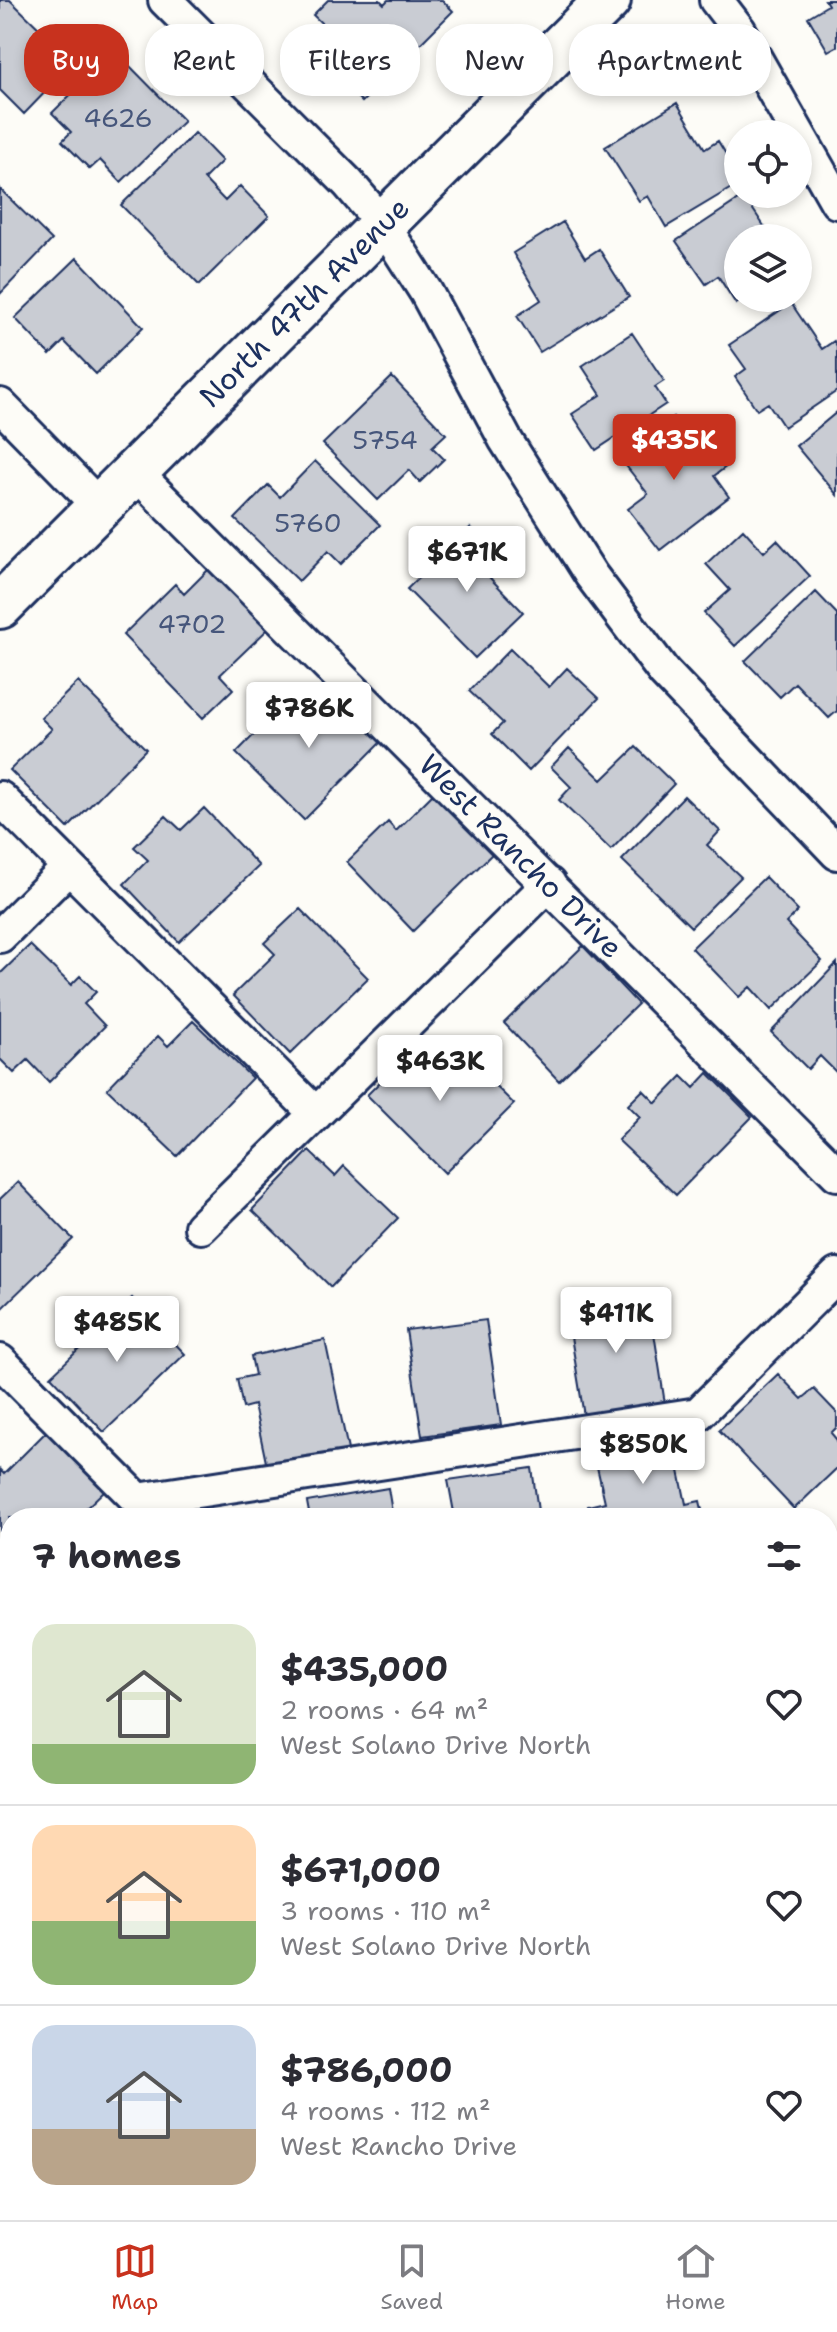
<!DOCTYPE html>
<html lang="en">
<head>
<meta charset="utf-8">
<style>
  :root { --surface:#fff; --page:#f7f7f7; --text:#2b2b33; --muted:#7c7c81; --line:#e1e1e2; --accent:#c8321e }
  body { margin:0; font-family:"Shantell Sans",sans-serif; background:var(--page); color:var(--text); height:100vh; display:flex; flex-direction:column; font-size:30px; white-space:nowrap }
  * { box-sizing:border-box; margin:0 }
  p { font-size:26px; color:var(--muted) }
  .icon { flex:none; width:44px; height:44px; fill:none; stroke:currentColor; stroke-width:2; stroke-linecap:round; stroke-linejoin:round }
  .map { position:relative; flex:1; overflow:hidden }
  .details { position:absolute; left:0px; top:1508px; width:838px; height:712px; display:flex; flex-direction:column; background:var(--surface); border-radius:32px 32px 0 0; box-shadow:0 4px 12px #0003 }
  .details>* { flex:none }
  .guide { position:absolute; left:24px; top:24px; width:790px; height:72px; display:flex; gap:16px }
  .controls { position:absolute; left:724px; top:120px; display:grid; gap:16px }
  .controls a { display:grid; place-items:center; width:88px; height:88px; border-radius:50%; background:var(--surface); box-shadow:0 4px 12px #0003; font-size:40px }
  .price { position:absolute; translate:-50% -68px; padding:0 18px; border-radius:8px; background:#fff; color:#222; font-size:26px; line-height:52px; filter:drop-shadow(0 2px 4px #0008) }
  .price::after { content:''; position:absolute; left:50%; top:48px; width:24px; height:18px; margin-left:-12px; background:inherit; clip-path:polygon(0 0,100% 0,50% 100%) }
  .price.selected { background:var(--accent); color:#fff }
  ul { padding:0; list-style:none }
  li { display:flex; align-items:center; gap:24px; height:200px; padding:0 32px }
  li+li { border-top:2px solid var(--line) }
  li span { display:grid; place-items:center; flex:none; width:224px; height:160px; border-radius:24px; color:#555 }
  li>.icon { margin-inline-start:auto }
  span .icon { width:96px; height:96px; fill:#fffc; stroke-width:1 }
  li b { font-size:34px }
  h2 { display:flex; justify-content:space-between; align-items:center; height:96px; padding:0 32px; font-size:34px }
  .tag { padding:0 28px; border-radius:32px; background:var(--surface); box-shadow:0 4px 12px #0003; font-size:28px; line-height:72px }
  .tag.selected { background:var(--accent); color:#fff }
  .tab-bar { display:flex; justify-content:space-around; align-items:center; height:112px; border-top:2px solid var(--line); background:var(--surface); font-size:22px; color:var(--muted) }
  .tab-bar a { display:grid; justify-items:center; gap:4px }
  .tab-bar .selected { color:var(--accent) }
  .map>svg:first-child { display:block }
  .building { fill:#c9ccd3; stroke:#1b2f5e; stroke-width:2 }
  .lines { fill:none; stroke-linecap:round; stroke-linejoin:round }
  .street-casing { stroke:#1b2f5e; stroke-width:38 }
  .secondary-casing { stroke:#1b2f5e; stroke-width:50 }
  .street { stroke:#fdfcf7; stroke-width:32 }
  .secondary { stroke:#fdfcf7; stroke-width:44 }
  .labels { text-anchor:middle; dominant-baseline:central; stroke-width:6; stroke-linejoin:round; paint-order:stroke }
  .number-label { font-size:26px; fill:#46567b }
  .street-label { font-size:30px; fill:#1b2f5e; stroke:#fdfcf7 }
</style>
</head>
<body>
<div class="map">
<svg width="837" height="2220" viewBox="0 0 837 2220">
  <rect width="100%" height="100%" fill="#fdfcf7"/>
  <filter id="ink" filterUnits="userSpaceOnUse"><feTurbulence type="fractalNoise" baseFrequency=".0125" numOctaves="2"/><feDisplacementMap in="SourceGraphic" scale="16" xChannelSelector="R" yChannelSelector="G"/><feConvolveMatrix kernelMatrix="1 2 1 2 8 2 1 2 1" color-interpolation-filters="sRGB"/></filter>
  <g filter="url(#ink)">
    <path class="building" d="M 0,0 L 10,0 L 46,35 L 57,23 L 85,51 L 24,114 L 0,90 Z
      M 328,0 L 380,0 L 384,4 L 388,0 L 442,0 L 453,11 L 362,102 L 333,73 L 352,53 L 313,15 Z
      M 825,0 L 837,0 L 837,46 L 828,51 L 808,17 L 828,5 Z
      M 115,51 L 184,121 L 121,182 L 100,160 L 90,169 L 62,141 L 71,132 L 52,113 Z
      M 677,103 L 705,149 L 718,141 L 738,174 L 738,184 L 666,227 L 648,196 L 639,201 L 605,147 Z
      M 195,133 L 222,161 L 204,179 L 225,201 L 240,186 L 269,216 L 199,285 L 121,205 Z
      M 0,189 L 52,240 L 0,294 Z
      M 744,196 L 772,238 L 738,238 L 738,298 L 745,298 L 736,304 L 718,276 L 706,284 L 676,241 Z
      M 563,222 L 585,258 L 599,249 L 629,297 L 540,352 L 517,316 L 541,300 L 513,253 Z
      M 77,258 L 143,327 L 96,374 L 64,341 L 50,355 L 15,318 Z
      M 791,303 L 822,349 L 834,341 L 837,346 L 837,391 L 784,427 L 768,403 L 757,410 L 735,377 L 746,369 L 729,345 Z
      M 632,333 L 664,381 L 655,387 L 666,404 L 596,450 L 572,414 L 601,395 L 582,366 Z
      M 392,377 L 446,434 L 432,447 L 444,459 L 420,482 L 409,470 L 378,500 L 323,444 Z
      M 837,412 L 837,495 L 796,446 Z
      M 673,417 L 694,443 L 704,436 L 727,466 L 714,476 L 729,497 L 660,550 L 628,509 L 648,494 L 620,458 Z
      M 315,461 L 380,525 L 341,564 L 328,551 L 299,581 L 235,519 L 268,485 L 280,497 Z
      M 470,528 L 505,565 L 490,578 L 523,612 L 475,658 L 407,589 Z
      M 743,529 L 764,552 L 777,540 L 810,576 L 735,646 L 704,613 L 730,590 L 706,564 Z
      M 210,568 L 269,628 L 220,675 L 233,689 L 203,718 L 123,635 L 175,584 L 184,594 Z
      M 816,592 L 837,614 L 837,711 L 829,718 L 795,683 L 780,697 L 745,661 Z
      M 510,649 L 549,687 L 567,668 L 599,698 L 529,771 L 492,734 L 503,723 L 469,691 Z
      M 78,682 L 146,749 L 68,828 L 10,770 L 52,729 L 41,718 Z
      M 324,686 L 381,742 L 304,820 L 236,753 L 289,699 L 300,710 Z
      M 636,747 L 674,784 L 611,850 L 559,800 L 571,787 L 551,767 L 569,748 L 602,780 Z
      M 433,794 L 492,854 L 413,931 L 347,862 L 388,822 L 396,831 Z
      M 684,796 L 720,831 L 707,845 L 741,877 L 691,927 L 622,860 Z
      M 204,808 L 259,866 L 179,942 L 124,884 L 148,860 L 134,847 L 166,816 L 181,830 Z
      M 765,877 L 798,911 L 786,923 L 822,961 L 771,1010 L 750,987 L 739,997 L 692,948 Z
      M 300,909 L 368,978 L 290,1054 L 233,995 L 275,954 L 264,943 Z
      M 30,945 L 71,985 L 80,976 L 96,992 L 84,1004 L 105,1026 L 49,1082 L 28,1060 L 14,1073 L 0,1059 L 0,974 Z
      M 583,946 L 638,1004 L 559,1081 L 504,1023 Z
      M 837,963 L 837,1073 L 820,1056 L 808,1069 L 771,1032 Z
      M 193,1021 L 252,1078 L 177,1156 L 107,1089 L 158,1036 L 168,1046 Z
      M 424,1038 L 448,1063 L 460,1051 L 514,1104 L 445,1173 L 367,1095 Z
      M 708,1073 L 752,1117 L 676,1195 L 618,1140 L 640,1117 L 628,1105 L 643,1090 L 656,1103 L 682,1076 L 694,1088 Z
      M 309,1151 L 335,1176 L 344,1166 L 398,1218 L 331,1287 L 252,1210 Z
      M 18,1182 L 73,1239 L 0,1310 L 0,1199 Z
      M 648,1294 L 665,1404 L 584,1416 L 566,1306 Z
      M 132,1298 L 185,1354 L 104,1432 L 51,1376 L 94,1335 L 84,1324 L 99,1309 L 109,1320 Z
      M 486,1320 L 501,1425 L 422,1436 L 406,1330 Z
      M 325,1340 L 348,1450 L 267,1467 L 254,1405 L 243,1408 L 237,1379 L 255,1375 L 251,1356 Z
      M 778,1374 L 802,1399 L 814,1389 L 837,1413 L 837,1427 L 831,1433 L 837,1440 L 837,1468 L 794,1509 L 719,1430 Z
      M 47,1431 L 105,1490 L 76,1518 L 10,1518 L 10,1552 L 0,1542 L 0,1470 L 4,1474 Z
      M 673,1442 L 686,1504 L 700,1501 L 704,1518 L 590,1518 L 588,1506 L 605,1502 L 595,1458 Z
      M 532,1468 L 539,1518 L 455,1518 L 448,1480 Z
      M 388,1488 L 393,1518 L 310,1518 L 307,1502 Z
      M 244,1509 L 246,1518 L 200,1518 Z
      M 837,1783 L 837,1893 L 828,1894 L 828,1784 Z
      M 1,1938 L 10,1946 L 10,1981 L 0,1990 Z
      M 832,2112 L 837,2116 L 837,2168 L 828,2159 L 828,2116 Z
      M 10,2163 L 10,2210 L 42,2210 L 32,2220 L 0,2220 L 0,2172 Z
      M 105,2210 L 185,2210 L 175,2220 L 95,2220 Z
      M 268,2210 L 352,2210 L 362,2220 L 278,2220 Z
      M 698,2210 L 817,2210 L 827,2220 L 687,2220 Z"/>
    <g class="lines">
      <g class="street-casing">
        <path id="street" d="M 165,0 L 348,183 L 382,223 L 426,292 L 505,439 L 591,575 L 664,672 L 837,853
          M 716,0 L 739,30 L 837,202
          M 0,405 L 100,507
          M 135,472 L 837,1174
          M 0,798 L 316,1114
          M 0,936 L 68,868
          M 201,1227 L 549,884
          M 0,1361 L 138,1500 L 698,1414 L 837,1275
          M 828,1755 L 837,1754
          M 0,1857 L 10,1847
          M 828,2192 L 837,2201"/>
      </g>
      <g class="secondary-casing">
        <path id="secondary" d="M 0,606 L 608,0
          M 0,1682 L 10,1692
          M 525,2210 L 535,2220"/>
      </g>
      <use href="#street" class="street"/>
      <use href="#secondary" class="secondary"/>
    </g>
  </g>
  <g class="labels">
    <g class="number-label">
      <text x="118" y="117">4626</text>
      <text x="385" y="439">5754</text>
      <text x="308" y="522">5760</text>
      <text x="192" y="623">4702</text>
    </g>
    <g class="street-label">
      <text transform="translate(304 302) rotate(-45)">North 47th Avenue</text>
      <text transform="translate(521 856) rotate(45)">West Rancho Drive</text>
    </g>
  </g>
</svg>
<div class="controls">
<a><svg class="icon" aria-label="locate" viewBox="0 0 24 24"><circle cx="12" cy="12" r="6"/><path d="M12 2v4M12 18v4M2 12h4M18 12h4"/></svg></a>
<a><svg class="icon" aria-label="layers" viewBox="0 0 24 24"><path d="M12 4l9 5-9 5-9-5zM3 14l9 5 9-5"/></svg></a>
</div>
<b class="price selected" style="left:674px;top:482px">$435K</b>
<b class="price" style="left:467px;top:594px">$671K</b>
<b class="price" style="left:309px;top:750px">$786K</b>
<b class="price" style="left:440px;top:1103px">$463K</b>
<b class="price" style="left:616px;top:1355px">$411K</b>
<b class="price" style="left:117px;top:1364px">$485K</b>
<b class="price" style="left:643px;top:1486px">$850K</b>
<div class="guide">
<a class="tag selected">Buy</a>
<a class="tag">Rent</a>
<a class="tag">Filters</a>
<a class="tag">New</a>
<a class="tag">Apartment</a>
</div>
<section class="details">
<h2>7 homes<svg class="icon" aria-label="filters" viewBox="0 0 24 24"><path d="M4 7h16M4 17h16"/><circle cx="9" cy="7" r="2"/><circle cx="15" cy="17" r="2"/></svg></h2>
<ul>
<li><span style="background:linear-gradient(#dfe7d0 75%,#8fb573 0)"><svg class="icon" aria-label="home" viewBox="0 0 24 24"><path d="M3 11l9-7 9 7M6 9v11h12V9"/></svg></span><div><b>$435,000</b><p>2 rooms · 64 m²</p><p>West Solano Drive North</p></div><svg class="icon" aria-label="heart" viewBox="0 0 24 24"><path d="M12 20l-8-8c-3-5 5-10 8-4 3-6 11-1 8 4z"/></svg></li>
<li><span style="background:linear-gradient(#ffd9b3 60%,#8fb573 0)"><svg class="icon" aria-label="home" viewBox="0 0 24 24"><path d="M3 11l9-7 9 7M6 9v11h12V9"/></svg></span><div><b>$671,000</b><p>3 rooms · 110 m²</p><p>West Solano Drive North</p></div><svg class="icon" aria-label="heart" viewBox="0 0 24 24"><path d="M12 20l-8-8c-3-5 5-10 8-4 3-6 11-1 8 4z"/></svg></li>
<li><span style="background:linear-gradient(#c9d6e8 65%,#b9a48a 0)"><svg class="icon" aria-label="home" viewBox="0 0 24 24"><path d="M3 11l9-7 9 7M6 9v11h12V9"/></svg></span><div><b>$786,000</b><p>4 rooms · 112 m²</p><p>West Rancho Drive</p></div><svg class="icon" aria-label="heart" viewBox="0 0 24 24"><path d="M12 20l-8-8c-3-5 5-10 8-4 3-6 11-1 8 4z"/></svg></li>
</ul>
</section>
</div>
<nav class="tab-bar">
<a class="selected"><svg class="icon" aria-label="map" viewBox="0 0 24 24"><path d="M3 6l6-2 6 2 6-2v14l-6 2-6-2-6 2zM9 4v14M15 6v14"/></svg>Map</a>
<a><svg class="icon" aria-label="saved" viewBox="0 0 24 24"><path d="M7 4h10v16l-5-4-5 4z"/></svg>Saved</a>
<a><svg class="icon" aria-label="home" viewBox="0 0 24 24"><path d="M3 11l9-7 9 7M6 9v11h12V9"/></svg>Home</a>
</nav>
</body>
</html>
